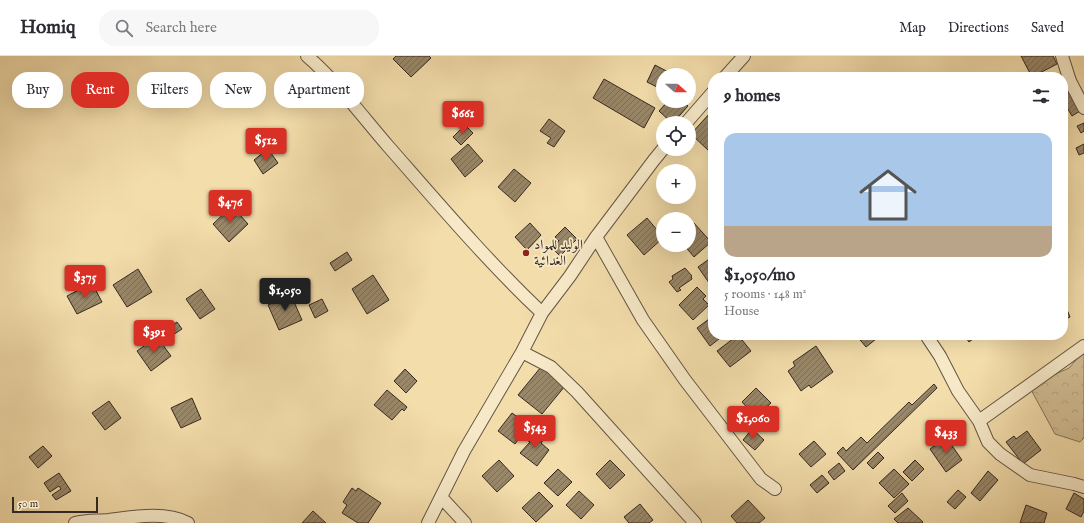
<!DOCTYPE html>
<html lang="en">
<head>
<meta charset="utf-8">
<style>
  :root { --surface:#fff; --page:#f7f7f7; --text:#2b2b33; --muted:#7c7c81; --line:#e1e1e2; --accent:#d93025 }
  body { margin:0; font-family:"IM FELL English",Amiri,serif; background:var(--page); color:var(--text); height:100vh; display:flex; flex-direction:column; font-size:15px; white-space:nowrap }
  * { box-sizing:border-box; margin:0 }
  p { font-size:13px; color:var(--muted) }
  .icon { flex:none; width:22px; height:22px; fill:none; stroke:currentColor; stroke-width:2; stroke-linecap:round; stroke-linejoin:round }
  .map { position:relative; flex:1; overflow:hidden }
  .side { position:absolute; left:708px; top:16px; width:360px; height:268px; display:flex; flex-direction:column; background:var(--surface); border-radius:16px; box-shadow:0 4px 16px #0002 }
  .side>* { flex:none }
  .banner { position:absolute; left:12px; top:16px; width:380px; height:36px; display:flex; gap:8px }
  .needle { width:26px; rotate:111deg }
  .controls { position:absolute; left:656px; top:12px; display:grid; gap:8px }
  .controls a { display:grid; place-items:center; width:40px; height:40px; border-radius:50%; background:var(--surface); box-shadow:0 4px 16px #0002; font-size:20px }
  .scale { position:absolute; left:12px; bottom:10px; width:86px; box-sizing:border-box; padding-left:4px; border:2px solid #352922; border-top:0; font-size:11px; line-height:14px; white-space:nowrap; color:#352922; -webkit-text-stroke:3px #f7e9c8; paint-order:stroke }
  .price { position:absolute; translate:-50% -34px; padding:0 9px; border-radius:4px; background:var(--accent); color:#fff; font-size:13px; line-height:26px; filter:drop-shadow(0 1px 2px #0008) }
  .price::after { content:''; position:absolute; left:50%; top:24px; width:12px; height:9px; margin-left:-6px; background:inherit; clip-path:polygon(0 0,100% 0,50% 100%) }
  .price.on { background:#222; color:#fff }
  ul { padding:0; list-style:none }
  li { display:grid; align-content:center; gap:8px; height:212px; padding:0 16px }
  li+li { border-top:1px solid var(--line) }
  li span { display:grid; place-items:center; height:124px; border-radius:12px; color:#555 }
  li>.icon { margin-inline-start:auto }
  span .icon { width:72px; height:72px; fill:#fffc; stroke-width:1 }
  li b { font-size:17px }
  h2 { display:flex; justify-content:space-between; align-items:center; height:48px; padding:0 16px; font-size:17px }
  .pill { padding:0 14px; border-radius:16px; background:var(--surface); box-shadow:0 4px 16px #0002; font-size:14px; line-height:36px }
  .pill.on { background:var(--accent); color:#fff }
  header { display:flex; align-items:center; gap:24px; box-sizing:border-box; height:56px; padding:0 20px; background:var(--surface); border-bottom:1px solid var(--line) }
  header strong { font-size:19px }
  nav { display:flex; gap:22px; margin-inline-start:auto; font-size:14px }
  .search { width:280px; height:36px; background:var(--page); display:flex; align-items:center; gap:10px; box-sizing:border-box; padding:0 14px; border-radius:16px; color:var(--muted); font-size:15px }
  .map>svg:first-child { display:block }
  .forest { fill:url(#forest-crowns); stroke:#84745b }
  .building { fill:url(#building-hatch); stroke:#352922 }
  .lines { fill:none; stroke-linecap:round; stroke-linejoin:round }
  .minor-casing { stroke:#645644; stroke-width:14 }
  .minor { stroke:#f7e9c8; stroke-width:12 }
  .poi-dot { fill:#8f2418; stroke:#f7e9c8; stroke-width:1.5 }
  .labels { text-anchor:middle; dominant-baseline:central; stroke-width:3.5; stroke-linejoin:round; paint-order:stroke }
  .poi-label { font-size:14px; fill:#352922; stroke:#f7e9c8; text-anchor:start }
</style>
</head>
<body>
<header>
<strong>Homiq</strong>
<div class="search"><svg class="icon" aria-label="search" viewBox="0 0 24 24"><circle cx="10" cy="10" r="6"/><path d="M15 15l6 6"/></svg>Search here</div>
<nav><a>Map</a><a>Directions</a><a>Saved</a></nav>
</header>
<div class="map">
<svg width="1084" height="467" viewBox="0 0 1084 467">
  <defs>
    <pattern id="forest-crowns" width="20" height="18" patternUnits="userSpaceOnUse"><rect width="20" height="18" fill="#d3be94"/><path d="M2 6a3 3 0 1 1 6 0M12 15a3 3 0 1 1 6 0" fill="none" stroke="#b6a37f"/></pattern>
    <pattern id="building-hatch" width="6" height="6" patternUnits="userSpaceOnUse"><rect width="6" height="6" fill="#988769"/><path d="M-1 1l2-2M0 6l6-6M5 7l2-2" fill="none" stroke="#7d6e56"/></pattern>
  </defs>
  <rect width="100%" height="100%" fill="#f3ddab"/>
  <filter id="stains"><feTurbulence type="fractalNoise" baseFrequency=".005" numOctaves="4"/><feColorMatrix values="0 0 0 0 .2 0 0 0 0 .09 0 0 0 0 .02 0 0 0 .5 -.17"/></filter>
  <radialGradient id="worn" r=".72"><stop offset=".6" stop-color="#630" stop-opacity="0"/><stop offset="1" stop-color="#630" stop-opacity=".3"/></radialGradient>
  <path class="forest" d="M 1084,295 L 1084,382 L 1080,386 L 1055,378 L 1029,330 L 1069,312 Z"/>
  <path class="building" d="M 396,0 L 429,0 L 431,2 L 411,21 L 393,3 Z
    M 1021,0 L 1053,0 L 1057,8 L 1032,21 Z
    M 655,9 L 674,19 L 663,19 L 663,34 L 647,26 Z
    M 604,23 L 655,52 L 644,72 L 593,42 Z
    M 1070,37 L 1080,55 L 1072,60 L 1063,45 L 1063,41 Z
    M 668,45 L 682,45 L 688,50 L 673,67 L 672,67 L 659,55 Z
    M 710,57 L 713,60 L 713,93 L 710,96 L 691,78 Z
    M 549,63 L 565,75 L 554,91 L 547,87 L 551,82 L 540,75 Z
    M 1084,67 L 1084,75 L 1081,77 L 1077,70 Z
    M 465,69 L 473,77 L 461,89 L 453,81 Z
    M 468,88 L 483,105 L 465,121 L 451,103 Z
    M 1084,88 L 1084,97 L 1079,99 L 1076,92 Z
    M 268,93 L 278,107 L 263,118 L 254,104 Z
    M 514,113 L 531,127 L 515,146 L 498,131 Z
    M 232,150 L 248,168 L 229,186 L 213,168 Z
    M 647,162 L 663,181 L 663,182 L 644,199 L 627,179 Z
    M 530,167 L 541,179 L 527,194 L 515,181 Z
    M 694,167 L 711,186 L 694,201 L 684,189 L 689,189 L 689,171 Z
    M 565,171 L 577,183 L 560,200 L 552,192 L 559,185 L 555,181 Z
    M 347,196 L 352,204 L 335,215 L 330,207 Z
    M 712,201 L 713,202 L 712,231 L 698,211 Z
    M 685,212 L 692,220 L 691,220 L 692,223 L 679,232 L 681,234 L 677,236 L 669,226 L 673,223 L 672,220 Z
    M 138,213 L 152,236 L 127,251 L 113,229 Z
    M 373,219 L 389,244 L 367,258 L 352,233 Z
    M 92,227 L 102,246 L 77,258 L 67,240 Z
    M 697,231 L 706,240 L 703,243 L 709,249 L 693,264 L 679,249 Z
    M 201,233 L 215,253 L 200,263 L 186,243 Z
    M 291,239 L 302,264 L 279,274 L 268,249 Z
    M 322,243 L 328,255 L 315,262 L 309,249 Z
    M 1063,244 L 1070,261 L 1063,264 Z
    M 713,260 L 713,279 L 724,279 L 710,290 L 697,272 Z
    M 177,266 L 182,273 L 168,282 L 163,275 Z
    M 738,279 L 751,295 L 730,311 L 717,295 Z
    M 856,279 L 881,279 L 866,291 Z
    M 964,279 L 978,279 L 969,286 Z
    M 157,281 L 171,300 L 151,315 L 137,295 Z
    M 816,290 L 833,316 L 811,332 L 809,329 L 801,335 L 788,315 L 795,310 L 793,306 Z
    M 541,311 L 565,330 L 542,358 L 518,339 Z
    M 405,313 L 417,325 L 406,337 L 394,325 Z
    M 934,328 L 937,332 L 853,414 L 837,397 L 843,391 L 846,395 L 861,381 L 867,387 L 909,346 L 912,349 Z
    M 756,332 L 771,347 L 756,361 L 742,346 Z
    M 387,334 L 407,351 L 404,355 L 402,353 L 392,364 L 374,349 Z
    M 192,342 L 201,363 L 181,372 L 171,352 Z
    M 109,345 L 121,362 L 105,374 L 92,357 Z
    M 512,357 L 529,369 L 515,388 L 498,375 Z
    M 752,373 L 764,384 L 755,394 L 743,384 Z
    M 534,375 L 543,384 L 541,387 L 549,394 L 537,410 L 520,397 L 530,386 L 527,384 Z
    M 1027,375 L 1041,394 L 1023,408 L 1006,386 L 1014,380 L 1016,383 Z
    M 946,381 L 962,404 L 946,416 L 930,393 Z
    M 814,385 L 826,398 L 811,411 L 799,398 Z
    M 43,390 L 52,400 L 38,412 L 29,401 Z
    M 878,396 L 884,402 L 873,413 L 867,407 Z
    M 499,404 L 514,420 L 497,436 L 482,420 Z
    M 610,404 L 625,419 L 610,433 L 596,418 Z
    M 915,404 L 924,413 L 912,425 L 903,416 Z
    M 839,407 L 845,415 L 834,424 L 828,416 Z
    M 558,413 L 572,426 L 558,440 L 544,427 Z
    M 894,413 L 909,428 L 894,442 L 879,427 Z
    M 988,415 L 998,424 L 980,445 L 971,437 Z
    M 59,417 L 71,435 L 56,444 L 52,439 L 61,433 L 59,430 L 50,436 L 44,427 Z
    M 822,419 L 829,427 L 817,437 L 810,429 Z
    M 352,432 L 356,435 L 358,432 L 381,447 L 368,467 L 358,467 L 342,457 L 347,449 L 343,446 Z
    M 958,434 L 966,441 L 955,453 L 947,446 Z
    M 579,435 L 594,449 L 581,463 L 566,449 Z
    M 539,436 L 553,450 L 536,466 L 522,452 Z
    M 902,437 L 908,445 L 895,457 L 888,450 Z
    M 1074,437 L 1084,443 L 1084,455 L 1081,461 L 1066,453 Z
    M 748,444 L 765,462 L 759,467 L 737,467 L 731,460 Z
    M 640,448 L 653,464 L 649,467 L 629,467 L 624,461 Z
    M 1026,449 L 1047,457 L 1044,467 L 1020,467 Z
    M 908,452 L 923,466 L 922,467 L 898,467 L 894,463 Z
    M 313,455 L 326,467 L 302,467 Z"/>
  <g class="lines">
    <g class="minor-casing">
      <path id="minor" d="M 307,0 C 337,26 362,60 388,90 C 438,147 487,205 542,257
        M 1062,0 L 1070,25 L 1084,52
        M 725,21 L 744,0
        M 686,67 L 713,36
        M 596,181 L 643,264 L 685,324 L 761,423 L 775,433
        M 926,279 L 940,300 L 958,335 L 979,365 L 988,386 L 1000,398 L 1030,419 L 1074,428 L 1084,431
        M 522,296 L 551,311 L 577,336 L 695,467
        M 979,365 L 1084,290
        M 441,441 L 465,467
        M 75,467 C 86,464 98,465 109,464 C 133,461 165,455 188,467
        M 428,467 L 464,395 L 522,296 L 542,257 L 570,220 L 596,181 L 654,104 L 663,93"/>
    </g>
    <use href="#minor" class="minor"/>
  </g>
  <circle class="poi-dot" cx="526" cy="197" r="4"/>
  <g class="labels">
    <g class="poi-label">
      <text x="534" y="189">الوليد للمواد<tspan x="534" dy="16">الغدائية</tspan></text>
    </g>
  </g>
  <rect width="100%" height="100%" filter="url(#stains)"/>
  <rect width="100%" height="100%" fill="url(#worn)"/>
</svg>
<div class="controls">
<a><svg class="needle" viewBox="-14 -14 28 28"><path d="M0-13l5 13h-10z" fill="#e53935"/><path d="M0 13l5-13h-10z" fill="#7c7c81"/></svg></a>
<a><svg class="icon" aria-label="locate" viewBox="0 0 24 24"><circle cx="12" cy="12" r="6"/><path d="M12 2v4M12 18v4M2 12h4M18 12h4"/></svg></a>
<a>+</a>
<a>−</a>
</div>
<div class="scale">50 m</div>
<b class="price" style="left:463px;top:79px">$661</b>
<b class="price" style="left:266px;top:106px">$512</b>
<b class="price" style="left:230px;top:168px">$476</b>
<b class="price" style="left:85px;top:243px">$375</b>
<b class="price on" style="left:285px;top:256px">$1,050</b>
<b class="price" style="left:154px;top:298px">$391</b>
<b class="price" style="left:753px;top:384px">$1,060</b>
<b class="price" style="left:535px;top:393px">$543</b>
<b class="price" style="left:946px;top:398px">$433</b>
<div class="banner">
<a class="pill">Buy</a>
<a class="pill on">Rent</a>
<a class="pill">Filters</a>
<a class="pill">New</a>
<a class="pill">Apartment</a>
</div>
<section class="side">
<h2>9 homes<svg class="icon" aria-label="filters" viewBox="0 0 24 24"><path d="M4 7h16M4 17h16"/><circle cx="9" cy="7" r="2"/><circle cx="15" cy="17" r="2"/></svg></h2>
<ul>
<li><span style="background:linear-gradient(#a9c7e8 75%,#b9a48a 0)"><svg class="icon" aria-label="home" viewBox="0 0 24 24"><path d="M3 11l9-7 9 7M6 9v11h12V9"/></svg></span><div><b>$1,050/mo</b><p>5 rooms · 148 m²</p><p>House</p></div></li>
</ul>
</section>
</div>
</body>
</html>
